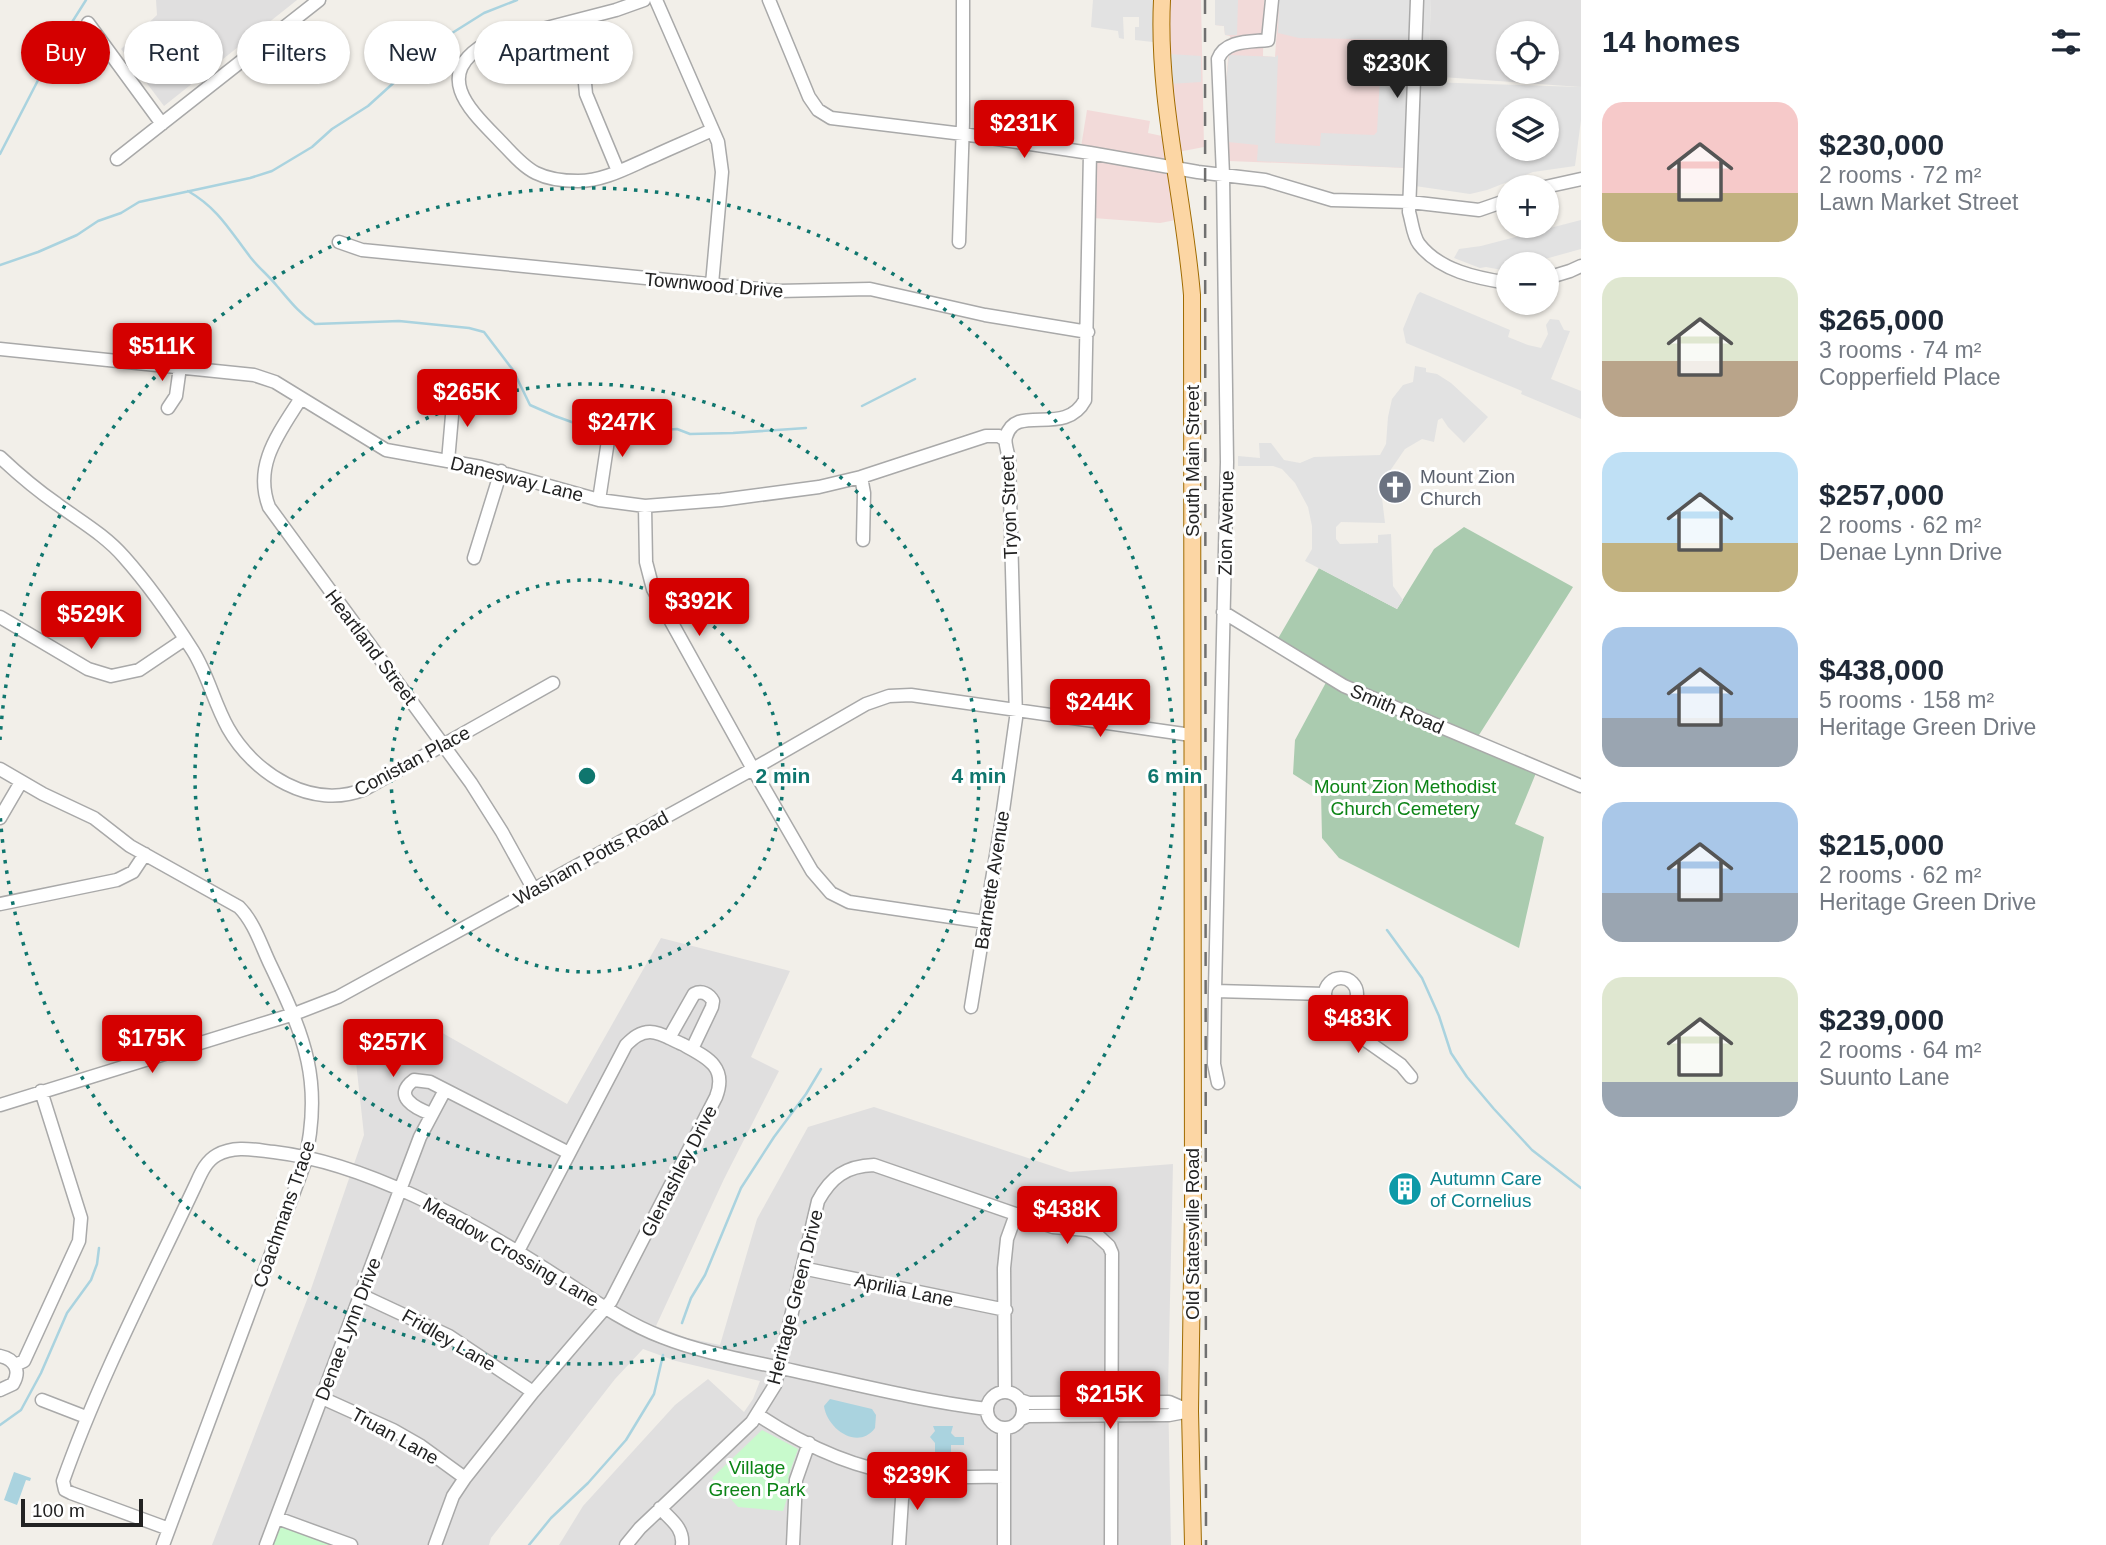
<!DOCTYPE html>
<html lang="en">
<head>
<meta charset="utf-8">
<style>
  :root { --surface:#fff; --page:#f2f2f3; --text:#1f2937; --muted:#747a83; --accent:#d40000 }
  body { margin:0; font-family:Arial,sans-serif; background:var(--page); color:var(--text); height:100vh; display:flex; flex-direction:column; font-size:26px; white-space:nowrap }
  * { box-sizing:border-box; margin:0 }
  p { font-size:23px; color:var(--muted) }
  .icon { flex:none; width:38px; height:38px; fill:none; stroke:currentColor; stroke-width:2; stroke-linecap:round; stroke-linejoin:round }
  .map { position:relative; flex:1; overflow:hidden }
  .panel { display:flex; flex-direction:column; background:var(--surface); width:525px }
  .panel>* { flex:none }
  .hud { position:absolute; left:21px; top:21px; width:665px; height:63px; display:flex; gap:14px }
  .fabs { position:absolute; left:1496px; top:21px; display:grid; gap:14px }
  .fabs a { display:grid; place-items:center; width:63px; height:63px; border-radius:50%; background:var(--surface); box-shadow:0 2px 5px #0004; font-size:35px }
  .scale { position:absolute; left:21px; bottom:18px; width:122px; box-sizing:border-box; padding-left:7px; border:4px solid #222; border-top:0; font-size:19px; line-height:24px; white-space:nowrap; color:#222; -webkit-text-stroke:5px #fff; paint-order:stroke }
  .price { position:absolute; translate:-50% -60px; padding:0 16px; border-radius:7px; background:var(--accent); color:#fff; font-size:23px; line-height:46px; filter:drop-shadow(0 2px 4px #0008) }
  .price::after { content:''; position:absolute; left:50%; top:42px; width:21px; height:16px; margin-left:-10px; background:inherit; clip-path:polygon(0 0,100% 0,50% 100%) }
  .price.active { background:#222; color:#fff }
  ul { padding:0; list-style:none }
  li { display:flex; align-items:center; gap:21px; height:175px; padding:0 21px }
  li span { display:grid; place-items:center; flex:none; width:196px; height:140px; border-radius:21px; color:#555 }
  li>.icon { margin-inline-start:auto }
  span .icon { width:84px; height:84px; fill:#fffc; stroke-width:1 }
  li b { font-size:30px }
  h2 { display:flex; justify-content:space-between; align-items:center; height:84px; padding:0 21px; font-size:30px }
  .pill { padding:0 24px; border-radius:32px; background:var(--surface); box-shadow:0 2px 5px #0004; font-size:24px; line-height:63px }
  .pill.active { background:var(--accent); color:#fff }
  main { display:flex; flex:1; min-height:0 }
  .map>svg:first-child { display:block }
  .residential { fill:#e0dfdf; fill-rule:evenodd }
  .commercial { fill:#f2dad9 }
  .cemetery { fill:#aacbaf }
  .park { fill:#c8facc }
  .parking { fill:#e2e2e2; fill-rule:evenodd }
  .water { fill:#aad3df }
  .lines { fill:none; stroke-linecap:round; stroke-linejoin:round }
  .stream { stroke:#aad3df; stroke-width:2.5 }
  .minor-casing { stroke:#a9a9a9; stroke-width:15 }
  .major-casing { stroke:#a06b00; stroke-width:18 }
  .minor { stroke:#fff; stroke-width:12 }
  .major { stroke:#fcd6a4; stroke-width:16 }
  .rail { stroke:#707070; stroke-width:2.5; stroke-dasharray:14 14; stroke-linecap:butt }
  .ring { fill:none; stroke:#0f766e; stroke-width:3.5; stroke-dasharray:3.5 7 }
  .labels { text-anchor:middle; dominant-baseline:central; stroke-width:6; stroke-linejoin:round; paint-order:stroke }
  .street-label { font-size:19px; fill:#222; stroke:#fff }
  .worship-label { font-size:19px; fill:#5b616d; stroke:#fff; text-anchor:start }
  .park-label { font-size:19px; fill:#0c8416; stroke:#fff }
  .culture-label { font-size:19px; fill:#0d838f; stroke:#fff; text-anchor:start }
  .centre { fill:#0f766e; stroke:#fff; stroke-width:3.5 }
  .ring-label { font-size:21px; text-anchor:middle; font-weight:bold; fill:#0f766e; stroke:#fff; stroke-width:6; stroke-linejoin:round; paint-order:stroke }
</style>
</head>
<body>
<main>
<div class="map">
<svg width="1581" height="1545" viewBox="0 0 1581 1545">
  <rect width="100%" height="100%" fill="#f2efe9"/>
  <path class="residential" d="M 156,0 L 297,0 L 164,106 L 121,49 L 157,15 Z
    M 1431,0 L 1581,0 L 1581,87 L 1428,76 ZM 1508,33 L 1547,33 L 1547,72 L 1508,72 Z
    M 661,938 L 790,971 L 751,1057 L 779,1071 L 724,1179 L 656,1326 L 687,1338 L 720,1345 L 757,1219 L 808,1127 L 874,1107 L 1070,1172 L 1173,1164 L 1168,1390 L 1171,1545 L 559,1545 L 583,1506 L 675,1405 L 708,1379 L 744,1412 L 753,1399 L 760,1381 L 676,1361 L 643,1349 L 615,1379 L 491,1538 L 489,1545 L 212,1545 L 310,1292 L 364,1135 L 355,1053 L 425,1023 L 567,1104 Z"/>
  <path class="commercial" d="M 1168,0 L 1201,0 L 1204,147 L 1178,152 L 1171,110 Z
    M 1215,0 L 1264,0 L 1263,56 L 1275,57 L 1279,0 L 1412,0 L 1408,168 L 1229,161 L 1226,83 L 1230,36 L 1225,35 L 1224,26 L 1215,25 Z
    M 1087,110 L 1150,121 L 1148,133 L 1162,136 L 1176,220 L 1160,223 L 1093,218 L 1095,161 L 1081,147 Z"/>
  <path class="cemetery" d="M 1464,527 L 1573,587 L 1472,746 L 1536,773 L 1515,824 L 1544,837 L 1519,948 L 1339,858 L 1322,838 L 1321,792 L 1293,774 L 1295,740 L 1330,675 L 1276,642 L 1319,568 L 1397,609 L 1434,549 Z"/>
  <path class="park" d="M 762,1430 L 798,1449 L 788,1477 L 791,1486 L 783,1511 L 738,1507 L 712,1478 Z
    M 283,1526 L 336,1545 L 272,1545 L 278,1527 Z"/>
  <path class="parking" d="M 1093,0 L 1153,0 L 1153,42 L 1135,40 L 1135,27 L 1139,27 L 1139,17 L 1123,17 L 1124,39 L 1119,38 L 1118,31 L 1091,27 Z
    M 1215,0 L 1238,0 L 1237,35 L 1225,35 L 1224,26 L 1215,25 Z
    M 1279,0 L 1412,0 L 1411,40 L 1299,38 L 1278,33 Z
    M 1421,0 L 1431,0 L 1428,82 L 1581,87 L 1581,120 L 1575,166 L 1533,172 L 1487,190 L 1470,194 L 1415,186 ZM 1508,110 L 1547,110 L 1547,149 L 1508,149 Z
    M 1169,54 L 1201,56 L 1201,82 L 1169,84 Z
    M 1229,55 L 1275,57 L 1278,55 L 1275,143 L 1320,146 L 1321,133 L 1374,135 L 1377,132 L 1381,57 L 1411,58 L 1408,168 L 1257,161 L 1258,145 L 1228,142 L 1226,83 Z
    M 1581,220 L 1581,249 L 1527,264 L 1508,264 L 1507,271 L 1486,267 L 1480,268 L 1454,258 L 1459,249 L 1481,246 Z
    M 1420,292 L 1510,330 L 1508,337 L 1528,345 L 1541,348 L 1548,334 L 1546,325 L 1550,319 L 1559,320 L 1564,330 L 1570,331 L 1551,379 L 1581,391 L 1581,419 L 1521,394 L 1522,391 L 1406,343 L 1403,329 L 1417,295 Z
    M 1415,366 L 1426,368 L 1426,372 L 1437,374 L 1451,383 L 1488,417 L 1464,443 L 1448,427 L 1442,418 L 1438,420 L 1434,442 L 1422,439 L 1405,449 L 1383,481 L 1381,490 L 1385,523 L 1341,522 L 1336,527 L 1336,539 L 1340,544 L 1378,543 L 1378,535 L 1391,534 L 1393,586 L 1403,600 L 1397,609 L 1305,561 L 1312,549 L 1312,526 L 1308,507 L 1295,483 L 1282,469 L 1273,466 L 1238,466 L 1238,456 L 1260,458 L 1259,443 L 1271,443 L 1284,460 L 1300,463 L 1314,457 L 1380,455 L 1386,444 L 1388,417 L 1392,399 L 1403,385 L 1413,382 Z"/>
  <path class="water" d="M 830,1399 L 872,1409 L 876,1415 L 875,1428 C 858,1451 827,1429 824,1406 Z
    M 933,1426 L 953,1426 L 951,1433 L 955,1437 L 964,1437 L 964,1445 L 951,1445 L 951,1456 L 935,1456 L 935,1443 L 930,1437 L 935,1431 Z
    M 14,1472 L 31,1478 L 30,1481 L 26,1480 L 17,1505 L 4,1500 Z"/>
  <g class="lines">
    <path class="stream" d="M 0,154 L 50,57 L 86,0
      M 188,191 C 219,209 230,231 251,258 C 259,268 269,276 277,286 C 290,301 298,312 315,324 L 399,321 L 469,328 L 484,332 L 513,370 L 530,405 L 555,416 L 602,433
      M 0,265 L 38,252 L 77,235 L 98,221 L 121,213 L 139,202 L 250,178 L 272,171 L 312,147 L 332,129 L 368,106 L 441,40 L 484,13 L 517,0
      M 862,406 L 915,379
      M 617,433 L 677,429 L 690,434 L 733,433 L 806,428
      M 1387,930 L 1422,978 L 1439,1016 L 1451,1053 L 1467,1077 L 1494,1109 L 1532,1150 L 1581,1188
      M 682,1323 L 691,1298 L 705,1275 L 741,1188 L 774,1137 L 806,1094 L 821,1069
      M 0,1425 L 21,1410 L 41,1373 L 67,1313 L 91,1280 L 97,1264 L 99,1248
      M 529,1545 L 551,1518 L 588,1483 L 626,1440 L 654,1394 L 663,1355"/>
    <g class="minor-casing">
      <path id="minor" d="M 644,0 L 616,10 L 485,44 C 432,76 471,111 500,141 C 511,152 522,166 536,173 C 548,179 565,181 578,181 C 605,181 630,166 654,156 C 673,147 693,139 712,130
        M 656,0 L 718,142 L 722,172 L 712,284
        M 769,0 L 809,97 L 818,110 L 831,118 L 963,134 L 1090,153 L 1198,172 L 1265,180 L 1332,200 L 1410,202 L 1479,210 L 1508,200
        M 1417,0 L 1409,212 C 1412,222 1413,236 1419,244 C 1440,271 1477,278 1508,283
        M 574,21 L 583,62 L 586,94 L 618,171
        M 88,23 L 162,124
        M 117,159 L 319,0
        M 1545,187 L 1581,179
        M 339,242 L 362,250 L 778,291 L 870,289 L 985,315 L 1088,332
        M 959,242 L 963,122 L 963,0
        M 1547,278 L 1570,271 L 1581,266
        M 0,349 L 254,375 L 275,382 L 386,450 L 481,467 L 599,500 L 645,506 L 721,500 L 819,487 L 861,477 L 986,436 L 999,436 L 1005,440
        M 301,398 C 279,433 253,465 269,507 L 471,783 L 502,832 L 534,890
        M 168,408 L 176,396 L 180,367
        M 0,457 C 18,474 37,490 57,504 C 80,521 105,535 124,557 C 149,585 172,618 193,651 C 208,675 214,703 228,728 C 254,774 312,811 365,789 L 553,683
        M 448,461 L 454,393
        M 861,477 L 864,493 L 863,540
        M 599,500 L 612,414
        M 645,506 L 646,562 L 653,589 L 753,769 L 812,871 L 831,893 L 849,902 L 985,922
        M 474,558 L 501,471
        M 1223,612 L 1344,686 L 1581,786
        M 0,617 L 88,669 L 111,676 L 139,670 L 185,639
        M 0,769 L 43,794 L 94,818 L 130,846 L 239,907 C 254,922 261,945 270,964 C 305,1037 324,1083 304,1165 L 163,1545
        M 0,818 L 21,782
        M 0,904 L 117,880 L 133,872 L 145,854
        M1325 994a16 16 0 1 1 32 0a16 16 0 1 1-32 0Z
        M 1215,991 L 1325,994
        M 971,1007 L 1001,825 L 1016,718 L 1009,459 C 1008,452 1004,443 1006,437 C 1015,402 1065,438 1085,400 L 1090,153
        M 1341,1010 L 1347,1025 L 1354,1032 L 1401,1065 L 1411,1077
        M 669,1038 L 694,994 C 702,990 709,994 713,1001 L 712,1007 L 692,1049
        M 1218,1083 L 1214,1064 L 1215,991 L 1227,462 L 1223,175 L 1218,59 C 1225,40 1250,42 1268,40 L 1272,0
        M 0,1105 L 294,1014 L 338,997 L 753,769 L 866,704 L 889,696 L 911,695 L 1191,735
        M 431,1114 C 415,1108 392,1096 414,1080 L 430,1082 L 569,1153
        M 802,1268 L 1006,1310
        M 361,1295 L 449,1336 L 533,1392
        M 0,1356 C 15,1359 21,1371 13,1384 L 0,1390
        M 15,1365 L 24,1361 L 79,1241 L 81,1218 L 41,1091
        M987 1410a18 18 0 1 1 36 0a18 18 0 1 1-36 0Z
        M 1005,1392 L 1004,1268 L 1007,1239 L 1016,1214
        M 322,1398 L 393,1430 L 421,1446 L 465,1478
        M 42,1400 L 86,1417
        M 1020,1400 L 1029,1403 L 1169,1402 L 1190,1411
        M 758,1415 C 802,1444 854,1469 907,1475 C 939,1479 972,1476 1004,1477
        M 1021,1419 L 1028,1416 L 1169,1415 L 1190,1411
        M 660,1508 C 671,1520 684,1528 682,1545
        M 277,1518 L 351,1545
        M 169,1529 L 71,1493 L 65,1490 L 63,1481 C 99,1379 150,1282 196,1184 C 201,1173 206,1161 217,1155 C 235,1145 255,1150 274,1152 C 366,1163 466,1219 544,1268 C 582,1292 620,1321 662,1337 C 705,1354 751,1361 795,1371 C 859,1385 922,1401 987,1409
        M 266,1545 L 420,1137 L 445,1090
        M 435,1545 L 453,1496 L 465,1478 L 533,1392 L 611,1301 L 716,1097 C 728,1066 706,1057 682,1044 C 672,1040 661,1032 650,1032 C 640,1032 633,1038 626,1045 L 518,1251
        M 626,1545 L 640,1528 L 752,1422 L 775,1385 L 818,1201 C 831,1177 846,1166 874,1165 L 1053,1227 L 1087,1230 L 1095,1233 L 1109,1246 L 1112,1253 L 1111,1545
        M 793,1545 L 796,1480 L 809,1443
        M 899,1545 L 902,1499 L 908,1475
        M 1004,1545 L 1004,1428"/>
    </g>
    <g class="major-casing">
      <path id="major" d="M 1162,0 C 1157,99 1184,197 1192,295 L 1193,1207 L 1190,1411 L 1193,1545"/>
    </g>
    <use href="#minor" class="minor"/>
    <use href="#major" class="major"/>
    <path class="rail" d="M 1205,0 L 1206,1545"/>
  </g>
  <g class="ring">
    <circle cx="587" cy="776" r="196"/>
    <circle cx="587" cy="776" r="392"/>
    <path d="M0 740A588 588 0 1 1 0 812"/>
  </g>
  <defs>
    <g id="church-disc" transform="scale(1.75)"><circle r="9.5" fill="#6b7280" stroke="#fff"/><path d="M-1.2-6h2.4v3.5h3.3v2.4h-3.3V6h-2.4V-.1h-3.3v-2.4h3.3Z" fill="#fff"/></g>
    <g id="building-disc" transform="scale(1.75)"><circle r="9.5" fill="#0f9aa8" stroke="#fff"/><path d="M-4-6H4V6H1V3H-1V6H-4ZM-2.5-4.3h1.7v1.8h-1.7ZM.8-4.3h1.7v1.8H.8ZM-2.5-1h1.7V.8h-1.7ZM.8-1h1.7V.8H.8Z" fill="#fff"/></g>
  </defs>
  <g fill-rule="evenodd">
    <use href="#church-disc" x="1395" y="487"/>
    <use href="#building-disc" x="1405" y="1189"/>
  </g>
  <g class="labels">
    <g class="street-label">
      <text transform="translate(714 285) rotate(5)">Townwood Drive</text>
      <text transform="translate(1192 461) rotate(-90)">South Main Street</text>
      <text transform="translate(517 479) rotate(14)">Danesway Lane</text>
      <text transform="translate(1009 507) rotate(-92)">Tryon Street</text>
      <text transform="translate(1226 523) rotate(-89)">Zion Avenue</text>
      <text transform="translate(371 647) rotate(53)">Heartland Street</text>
      <text transform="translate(1397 709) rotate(23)">Smith Road</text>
      <text transform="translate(412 761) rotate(-28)">Conistan Place</text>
      <text transform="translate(591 858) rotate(-29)">Washam Potts Road</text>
      <text transform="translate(992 880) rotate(-81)">Barnette Avenue</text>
      <text transform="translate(679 1171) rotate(-63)">Glenashley Drive</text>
      <text transform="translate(284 1214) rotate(-71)">Coachmans Trace</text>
      <text transform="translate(1192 1234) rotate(-90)">Old Statesville Road</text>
      <text transform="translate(511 1252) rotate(30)">Meadow Crossing Lane</text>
      <text transform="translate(904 1290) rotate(12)">Aprilia Lane</text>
      <text transform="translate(795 1297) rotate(-76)">Heritage Green Drive</text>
      <text transform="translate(348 1329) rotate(-69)">Denae Lynn Drive</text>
      <text transform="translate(449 1340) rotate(30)">Fridley Lane</text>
      <text transform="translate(395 1436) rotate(29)">Truan Lane</text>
    </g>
    <g class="worship-label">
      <text x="1420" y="476">Mount Zion<tspan x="1420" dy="22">Church</tspan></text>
    </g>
    <g class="park-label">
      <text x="1405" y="786">Mount Zion Methodist<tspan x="1405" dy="22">Church Cemetery</tspan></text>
      <text x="757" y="1467">Village<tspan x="757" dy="22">Green Park</tspan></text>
    </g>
    <g class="culture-label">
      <text x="1430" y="1178">Autumn Care<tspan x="1430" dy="22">of Cornelius</tspan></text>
    </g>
  </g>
  <circle cx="587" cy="776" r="10" class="centre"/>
  <g class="ring-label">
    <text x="783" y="783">2 min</text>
    <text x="979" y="783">4 min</text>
    <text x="1175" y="783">6 min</text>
  </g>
</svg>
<div class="fabs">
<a><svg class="icon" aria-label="locate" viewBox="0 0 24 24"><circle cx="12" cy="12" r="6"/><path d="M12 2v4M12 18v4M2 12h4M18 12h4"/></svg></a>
<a><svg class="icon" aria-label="layers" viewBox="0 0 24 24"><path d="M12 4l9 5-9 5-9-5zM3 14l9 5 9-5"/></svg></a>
<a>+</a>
<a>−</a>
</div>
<div class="scale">100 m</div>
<b class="price active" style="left:1397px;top:100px">$230K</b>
<b class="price" style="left:1024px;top:160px">$231K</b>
<b class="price" style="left:162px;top:383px">$511K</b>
<b class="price" style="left:467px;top:429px">$265K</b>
<b class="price" style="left:622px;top:459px">$247K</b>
<b class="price" style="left:699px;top:638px">$392K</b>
<b class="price" style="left:91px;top:651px">$529K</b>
<b class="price" style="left:1100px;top:739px">$244K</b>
<b class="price" style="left:1358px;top:1055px">$483K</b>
<b class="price" style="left:152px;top:1075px">$175K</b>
<b class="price" style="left:393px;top:1079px">$257K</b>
<b class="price" style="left:1067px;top:1246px">$438K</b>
<b class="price" style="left:1110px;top:1431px">$215K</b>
<b class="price" style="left:917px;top:1512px">$239K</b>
<div class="hud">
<a class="pill active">Buy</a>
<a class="pill">Rent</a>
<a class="pill">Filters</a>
<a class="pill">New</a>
<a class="pill">Apartment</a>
</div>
</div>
<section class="panel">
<h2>14 homes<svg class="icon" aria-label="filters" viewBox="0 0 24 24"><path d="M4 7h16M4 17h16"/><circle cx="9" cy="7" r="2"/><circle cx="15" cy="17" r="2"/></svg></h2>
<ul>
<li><span style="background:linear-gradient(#f6c9c9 65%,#c2b280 0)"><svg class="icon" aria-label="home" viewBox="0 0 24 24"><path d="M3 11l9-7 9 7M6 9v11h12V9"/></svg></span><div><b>$230,000</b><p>2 rooms · 72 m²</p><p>Lawn Market Street</p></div></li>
<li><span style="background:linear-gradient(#dfe7d0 60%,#b9a48a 0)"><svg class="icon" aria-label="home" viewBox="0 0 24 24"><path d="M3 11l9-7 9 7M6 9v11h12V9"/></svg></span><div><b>$265,000</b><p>3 rooms · 74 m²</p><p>Copperfield Place</p></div></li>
<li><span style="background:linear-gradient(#bfe0f5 65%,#c2b280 0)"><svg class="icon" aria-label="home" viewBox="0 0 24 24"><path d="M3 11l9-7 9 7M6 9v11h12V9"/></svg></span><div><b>$257,000</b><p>2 rooms · 62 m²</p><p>Denae Lynn Drive</p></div></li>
<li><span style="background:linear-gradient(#a9c7e8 65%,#9aa5b1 0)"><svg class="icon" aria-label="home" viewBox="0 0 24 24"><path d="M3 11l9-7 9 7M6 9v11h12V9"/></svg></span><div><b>$438,000</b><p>5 rooms · 158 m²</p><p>Heritage Green Drive</p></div></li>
<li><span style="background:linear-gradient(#a9c7e8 65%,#9aa5b1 0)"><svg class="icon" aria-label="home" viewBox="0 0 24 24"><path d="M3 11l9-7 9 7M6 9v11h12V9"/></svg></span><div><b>$215,000</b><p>2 rooms · 62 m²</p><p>Heritage Green Drive</p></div></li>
<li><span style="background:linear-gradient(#dfe7d0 75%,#9aa5b1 0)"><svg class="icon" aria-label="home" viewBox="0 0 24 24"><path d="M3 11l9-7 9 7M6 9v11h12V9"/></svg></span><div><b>$239,000</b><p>2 rooms · 64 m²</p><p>Suunto Lane</p></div></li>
</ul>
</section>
</main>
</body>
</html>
